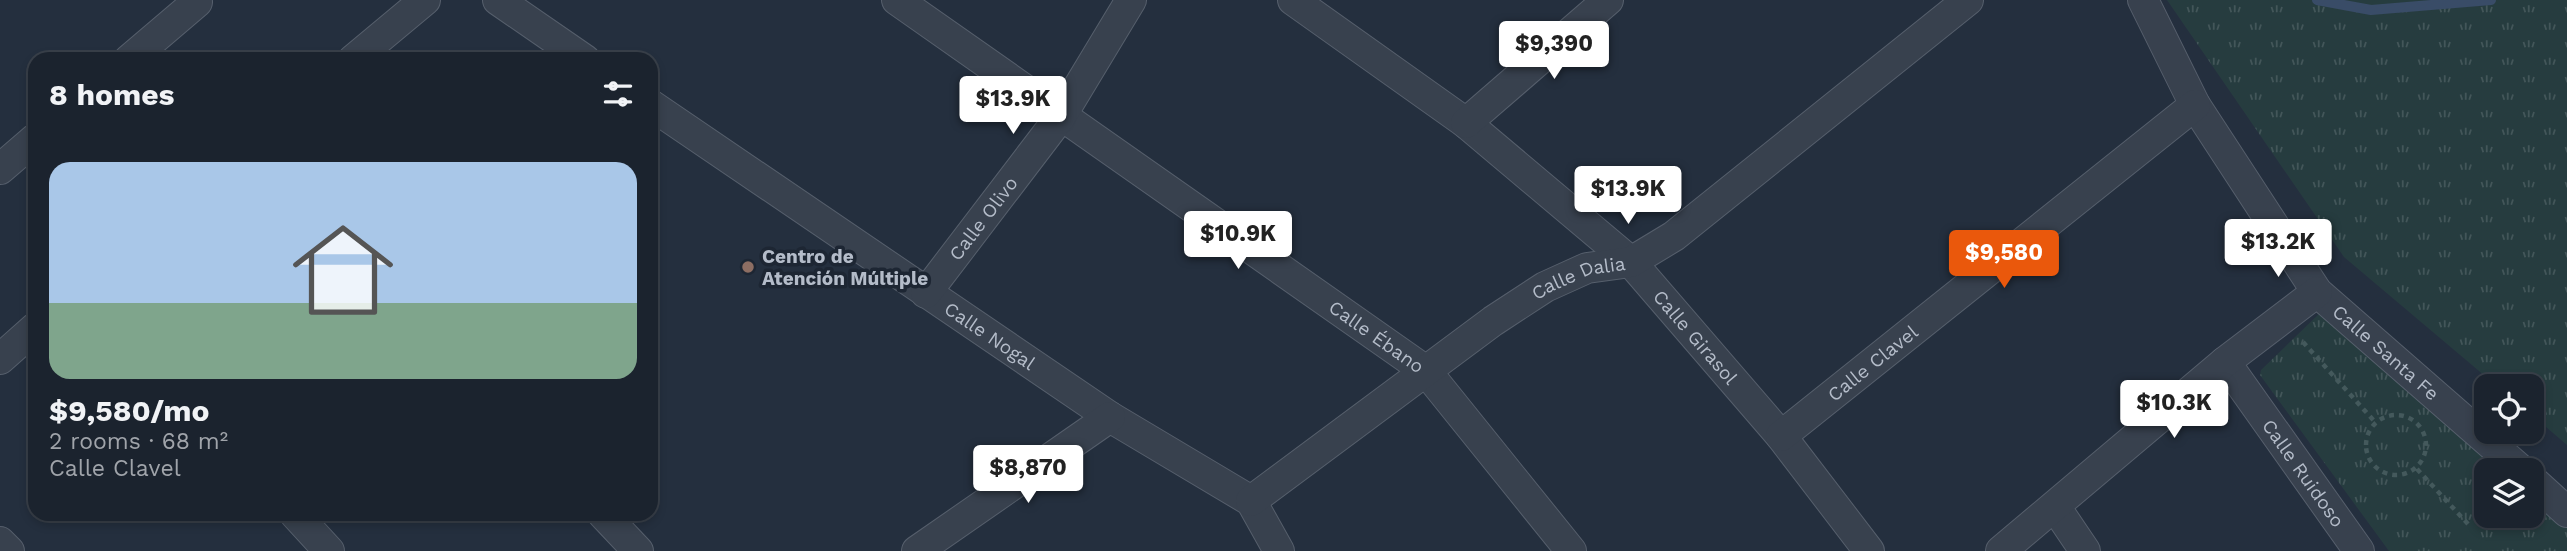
<!DOCTYPE html>
<html lang="en">
<head>
<meta charset="utf-8">
<style>
  :root { --surface:#1b232e; --page:#282f3a; --text:#f1f3f6; --muted:#a0a4aa; --line:#39404a; --accent:#ea580c }
  body { margin:0; font-family:"Work Sans",sans-serif; background:var(--page); color:var(--text); height:100vh; display:flex; flex-direction:column; font-size:26px; white-space:nowrap }
  * { box-sizing:border-box; margin:0 }
  p { font-size:23px; color:var(--muted) }
  .icon { flex:none; width:38px; height:38px; fill:none; stroke:currentColor; stroke-width:2; stroke-linecap:round; stroke-linejoin:round }
  .map { position:relative; flex:1; overflow:hidden }
  .drawer { position:absolute; left:28px; top:52px; width:630px; height:469px; display:flex; flex-direction:column; background:var(--surface); border-radius:21px; box-shadow:0 4px 10px #0003,0 0 0 2px var(--line) }
  .drawer>* { flex:none }
  .controls { position:absolute; left:2474px; top:374px; display:grid; gap:14px }
  .controls a { display:grid; place-items:center; width:70px; height:70px; border-radius:14px; background:var(--surface); box-shadow:0 4px 10px #0003,0 0 0 2px var(--line); font-size:35px }
  .price { position:absolute; translate:-50% -60px; padding:0 16px; border-radius:7px; background:#fff; color:#222; font-size:23px; line-height:46px; filter:drop-shadow(0 2px 4px #0008) }
  .price::after { content:''; position:absolute; left:50%; top:42px; width:21px; height:16px; margin-left:-10px; background:inherit; clip-path:polygon(0 0,100% 0,50% 100%) }
  .price.current { background:var(--accent); color:#fff }
  ul { padding:0; list-style:none }
  li { display:grid; align-content:center; gap:14px; height:371px; padding:0 21px }
  li span { display:grid; place-items:center; height:217px; border-radius:21px; color:#555 }
  li>.icon { margin-inline-start:auto }
  span .icon { width:126px; height:126px; fill:#fffc; stroke-width:1 }
  li b { font-size:30px }
  h2 { display:flex; justify-content:space-between; align-items:center; height:84px; padding:0 21px; font-size:30px }
  .map>svg:first-child { display:block }
  .grass { fill:url(#grass-tufts) }
  .lines { fill:none; stroke-linecap:round; stroke-linejoin:round }
  .stream { stroke:#394c67; stroke-width:10 }
  .minor-casing { stroke:#565f6c; stroke-width:32 }
  .path { stroke:#44595c; stroke-width:4.5; stroke-dasharray:5 5; stroke-linecap:butt }
  .minor { stroke:#38414e; stroke-width:30 }
  .education-dot { fill:#8d6e63; stroke:#1d2633; stroke-width:2.5 }
  .labels { text-anchor:middle; dominant-baseline:central; stroke-width:7; stroke-linejoin:round; paint-order:stroke }
  .street-label { font-size:19px; fill:#b4bcc9; stroke:#1d2633 }
  .poi-label { font-size:19px; font-weight:bold; fill:#b4bcc9; stroke:#1d2633; text-anchor:start }
</style>
</head>
<body>
<div class="map">
<svg width="2567" height="551" viewBox="0 0 2567 551">
  <defs>
    <pattern id="grass-tufts" width="24" height="20" patternUnits="userSpaceOnUse" patternTransform="scale(1.75)"><rect width="24" height="20" fill="#263c3f"/><path d="M3 7l-1-3M5 7V3M7 7l1-3M15 17l-1-3M17 17v-4M19 17l1-3" fill="none" stroke="#435659"/></pattern>
  </defs>
  <rect width="100%" height="100%" fill="#242f3e"/>
  <path class="grass" d="M 2167,0 L 2567,0 L 2567,445 L 2532,415 L 2532,387 L 2498,387 L 2344,257 Z
    M 2322,311 L 2512,471 L 2487,471 L 2487,516 L 2532,516 L 2532,489 L 2567,522 L 2567,551 L 2389,551 L 2260,375 L 2261,370 Z"/>
  <g class="lines">
    <path class="stream" d="M 2317,0 L 2371,10 L 2491,0"/>
    <g class="minor-casing">
      <g id="minor">
        <path d="M 498,0 L 585,60"/>
        <path id="s1" d="M 897,0 L 1426,371 L 1571,551"/>
        <path id="s2" d="M 1293,0 L 1466,123 L 1631,262 L 1781,436 L 1869,551"/>
        <path id="s3" d="M 2143,0 L 2195,105 L 2317,292 L 2522,471"/>
        <path d="M 129,60 L 197,2 L 194,0"/>
        <path d="M 353,60 L 425,0"/>
        <path id="s4" d="M 651,105 L 1110,417 L 1251,501 L 1279,551"/>
        <path d="M 1466,123 L 1608,0"/>
        <path d="M 0,169 L 35,139"/>
        <path id="s5" d="M 926,293 L 1061,116 L 1131,0"/>
        <path d="M 0,359 L 35,328"/>
        <path id="s6" d="M 2225,362 L 2359,551"/>
        <path id="s7" d="M 1781,436 L 2195,105"/>
        <path d="M 2532,480 L 2567,512"/>
        <path id="s8" d="M 1251,501 L 1493,321 L 1545,287 L 1587,268 L 1631,262 L 1674,236 L 1968,0"/>
        <path d="M 2056,508 L 2085,551"/>
        <path d="M 295,514 L 329,551"/>
        <path d="M 603,514 L 638,551"/>
        <path d="M 0,542 L 9,551"/>
        <path d="M 917,551 L 1110,417"/>
        <path d="M 2001,551 L 2225,362 L 2317,292"/>
      </g>
    </g>
    <path class="path" d="M 2303,342 L 2375,422
      M2366 445a30 30 0 1 1 60 0a30 30 0 1 1-60 0Z
      M 2417,469 L 2468,524"/>
    <use href="#minor" class="minor"/>
  </g>
  <circle class="education-dot" cx="748" cy="267" r="7"/>
  <g class="labels">
    <g class="street-label">
      <text stroke="none"><textPath href="#s5" startOffset="94">Calle Olivo</textPath></text>
      <text stroke="none"><textPath href="#s8" startOffset="399">Calle Dalia</textPath></text>
      <text stroke="none"><textPath href="#s4" startOffset="410">Calle Nogal</textPath></text>
      <text stroke="none"><textPath href="#s1" startOffset="586">Calle Ébano</textPath></text>
      <text stroke="none"><textPath href="#s2" startOffset="527">Calle Girasol</textPath></text>
      <text stroke="none"><textPath href="#s3" startOffset="432">Calle Santa Fe</textPath></text>
      <text stroke="none"><textPath href="#s7" startOffset="117">Calle Clavel</textPath></text>
      <text stroke="none"><textPath href="#s6" startOffset="136">Calle Ruidoso</textPath></text>
    </g>
    <g class="poi-label">
      <text x="762" y="256">Centro de<tspan x="762" dy="22">Atención Múltiple</tspan></text>
    </g>
  </g>
</svg>
<div class="controls">
<a><svg class="icon" aria-label="locate" viewBox="0 0 24 24"><circle cx="12" cy="12" r="6"/><path d="M12 2v4M12 18v4M2 12h4M18 12h4"/></svg></a>
<a><svg class="icon" aria-label="layers" viewBox="0 0 24 24"><path d="M12 4l9 5-9 5-9-5zM3 14l9 5 9-5"/></svg></a>
</div>
<b class="price" style="left:1554px;top:81px">$9,390</b>
<b class="price" style="left:1013px;top:136px">$13.9K</b>
<b class="price" style="left:1628px;top:226px">$13.9K</b>
<b class="price" style="left:1238px;top:271px">$10.9K</b>
<b class="price" style="left:2278px;top:279px">$13.2K</b>
<b class="price current" style="left:2004px;top:290px">$9,580</b>
<b class="price" style="left:2174px;top:440px">$10.3K</b>
<b class="price" style="left:1028px;top:505px">$8,870</b>
<section class="drawer">
<h2>8 homes<svg class="icon" aria-label="filters" viewBox="0 0 24 24"><path d="M4 7h16M4 17h16"/><circle cx="9" cy="7" r="2"/><circle cx="15" cy="17" r="2"/></svg></h2>
<ul>
<li><span style="background:linear-gradient(#a9c7e8 65%,#7fa58c 0)"><svg class="icon" aria-label="home" viewBox="0 0 24 24"><path d="M3 11l9-7 9 7M6 9v11h12V9"/></svg></span><div><b>$9,580/mo</b><p>2 rooms · 68 m²</p><p>Calle Clavel</p></div></li>
</ul>
</section>
</div>
</body>
</html>
